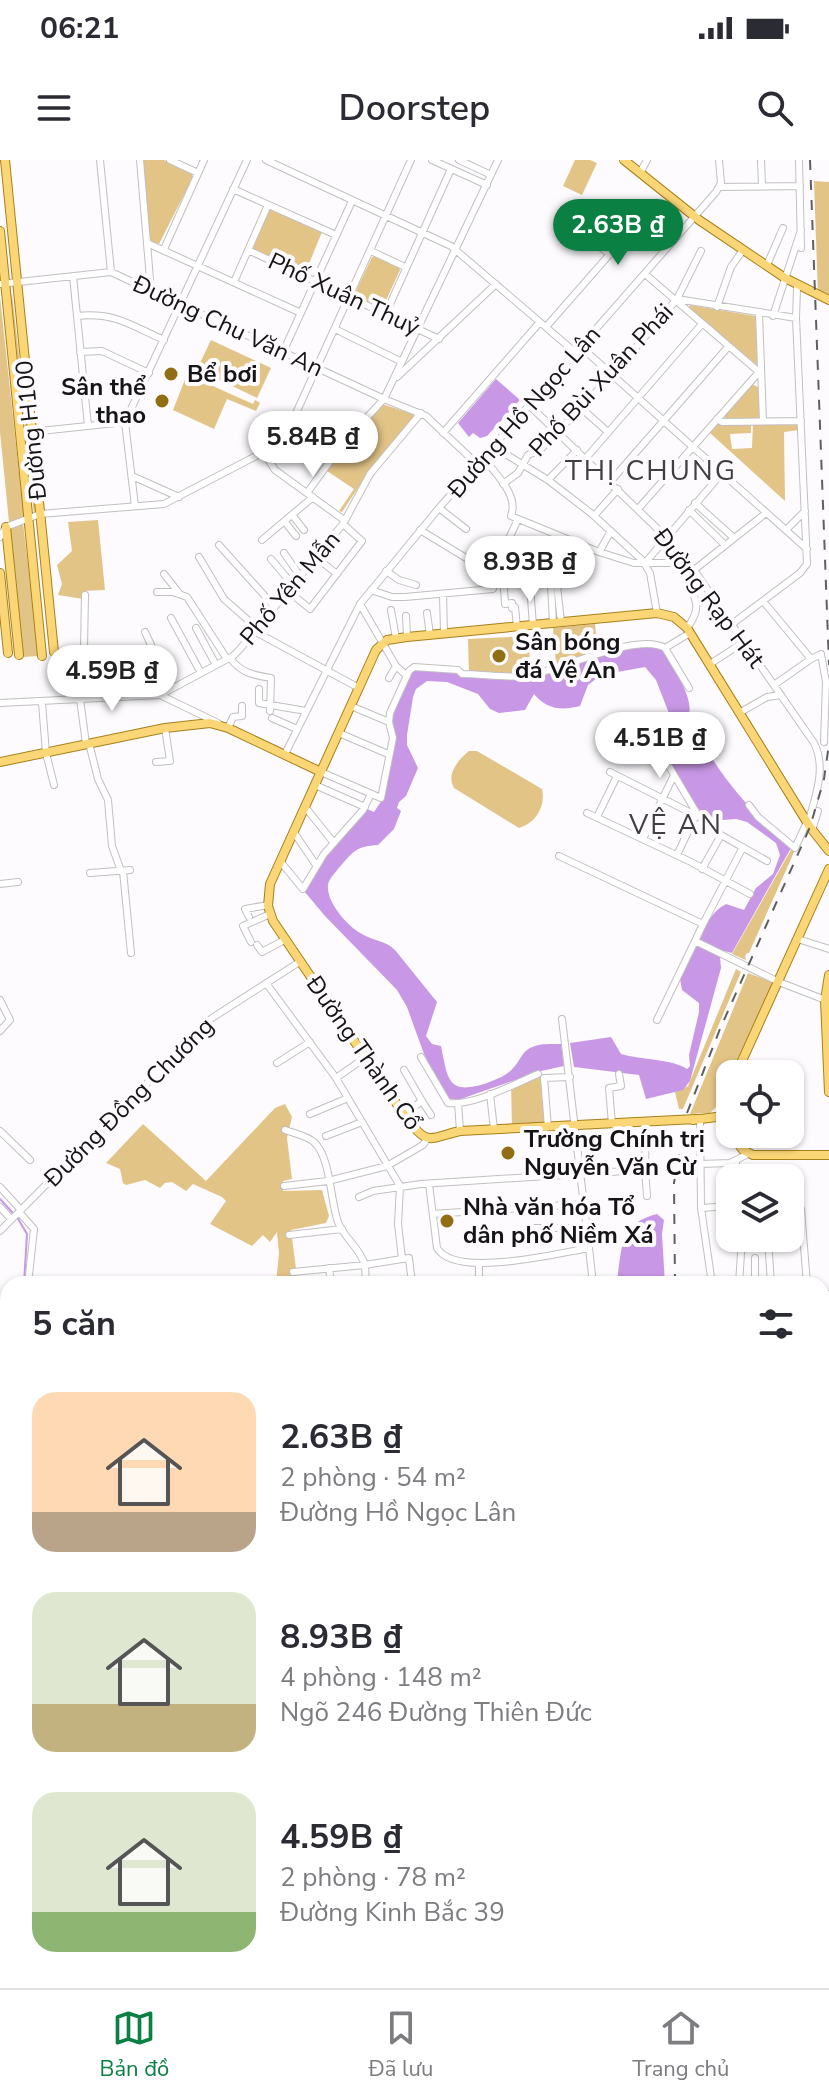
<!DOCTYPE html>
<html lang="vi">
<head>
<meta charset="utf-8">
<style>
  :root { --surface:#fff; --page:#f7f7f7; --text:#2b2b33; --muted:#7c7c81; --line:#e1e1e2; --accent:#0b8043 }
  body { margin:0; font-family:"Nunito Sans",sans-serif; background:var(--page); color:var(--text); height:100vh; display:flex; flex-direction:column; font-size:30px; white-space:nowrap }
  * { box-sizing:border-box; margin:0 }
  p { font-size:26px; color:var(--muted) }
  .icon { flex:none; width:44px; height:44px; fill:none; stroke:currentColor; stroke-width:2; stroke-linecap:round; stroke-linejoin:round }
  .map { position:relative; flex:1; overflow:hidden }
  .sheet { position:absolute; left:0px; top:1116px; width:830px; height:712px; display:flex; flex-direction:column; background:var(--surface); border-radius:24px 24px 0 0; box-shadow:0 2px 6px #0004 }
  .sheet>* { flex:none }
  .controls { position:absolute; left:716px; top:900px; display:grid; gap:16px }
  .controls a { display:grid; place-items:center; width:88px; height:88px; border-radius:16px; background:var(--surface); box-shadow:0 2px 6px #0004; font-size:40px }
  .price { position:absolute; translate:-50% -68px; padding:0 18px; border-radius:28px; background:#fff; color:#222; font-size:26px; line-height:52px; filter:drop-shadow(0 2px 4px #0008) }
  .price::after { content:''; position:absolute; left:50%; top:48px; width:24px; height:18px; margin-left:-12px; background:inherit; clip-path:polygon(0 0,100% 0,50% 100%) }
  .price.selected { background:var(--accent); color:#fff }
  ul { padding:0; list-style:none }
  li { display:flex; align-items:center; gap:24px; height:200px; padding:0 32px }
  li span { display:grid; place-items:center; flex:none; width:224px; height:160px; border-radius:24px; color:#555 }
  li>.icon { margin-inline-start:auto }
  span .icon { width:96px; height:96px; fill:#fffc; stroke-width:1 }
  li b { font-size:34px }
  h2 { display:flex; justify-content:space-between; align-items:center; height:96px; padding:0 32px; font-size:34px }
  .status { display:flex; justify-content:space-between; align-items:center; height:56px; padding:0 40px; background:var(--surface); direction:ltr }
  .status svg { height:22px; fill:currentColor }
  header { display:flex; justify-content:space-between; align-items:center; height:104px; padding:0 32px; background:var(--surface); font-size:36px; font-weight:600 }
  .dock { display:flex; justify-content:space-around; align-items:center; height:112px; border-top:2px solid var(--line); background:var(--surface); font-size:22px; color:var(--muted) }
  .dock a { display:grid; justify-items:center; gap:4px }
  .dock .selected { color:var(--accent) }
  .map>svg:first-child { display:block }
  .green { fill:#e3c487 }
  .water { fill:#c897e6 }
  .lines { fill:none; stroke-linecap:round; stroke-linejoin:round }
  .stream { stroke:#c897e6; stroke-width:2 }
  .minor-casing { stroke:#c1bfc2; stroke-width:8 }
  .major-casing { stroke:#a7801a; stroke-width:10 }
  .minor { stroke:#fff; stroke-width:6 }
  .major { stroke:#fad677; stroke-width:8 }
  .rail { stroke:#5f5e60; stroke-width:2; stroke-dasharray:10 10; stroke-linecap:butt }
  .poi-dot { fill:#916d13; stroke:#fdfbfe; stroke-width:3 }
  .labels { text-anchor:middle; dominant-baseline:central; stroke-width:8; stroke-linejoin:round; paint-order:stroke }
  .street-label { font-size:24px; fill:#151416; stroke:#fdfbfe }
  .poi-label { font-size:24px; font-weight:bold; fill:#151416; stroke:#fdfbfe; text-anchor:start }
  .quarter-label { font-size:28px; letter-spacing:2px; fill:#3f3e41; stroke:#fdfbfe }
</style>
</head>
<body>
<div class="status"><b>06:21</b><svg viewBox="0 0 49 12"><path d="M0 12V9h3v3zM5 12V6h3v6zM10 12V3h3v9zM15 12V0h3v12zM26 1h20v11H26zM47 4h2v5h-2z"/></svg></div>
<header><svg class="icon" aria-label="menu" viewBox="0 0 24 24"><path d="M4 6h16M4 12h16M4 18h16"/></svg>Doorstep<svg class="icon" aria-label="search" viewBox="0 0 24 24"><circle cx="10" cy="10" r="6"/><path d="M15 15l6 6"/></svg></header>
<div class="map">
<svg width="829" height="1828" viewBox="0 0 829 1828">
  <rect width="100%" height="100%" fill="#fdfbfe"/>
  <path class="green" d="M 143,0 L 164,0 L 192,14 L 193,17 L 159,84 L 149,80 Z
    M 575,0 L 590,0 L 597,3 L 582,35 L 563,26 Z
    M 814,21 L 829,22 L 829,139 L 818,135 Z
    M 269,49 L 322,72 L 306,111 L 303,113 L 252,89 Z
    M 375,96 L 399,107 L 400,110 L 382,149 L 357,138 L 355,133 L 372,97 Z
    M 12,134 L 37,353 L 34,355 L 11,136 Z
    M 0,137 L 24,358 L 9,362 L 0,272 Z
    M 690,145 L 755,156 L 757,160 L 757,205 L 688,148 Z
    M 211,180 L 271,208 L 257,238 L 197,209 Z
    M 189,209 L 197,213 L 195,218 L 253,244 L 255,240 L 260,243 L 256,251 L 227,239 L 214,269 L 173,250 Z
    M 752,224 L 758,227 L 760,260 L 725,259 L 725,255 Z
    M 382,244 L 413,254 L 414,258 L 372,307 L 342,352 L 339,351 L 354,329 L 327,311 Z
    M 798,262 L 799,270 L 784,272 L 785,341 L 710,273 L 718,263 L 751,263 L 751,273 L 730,274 L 732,289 L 752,288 L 753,263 Z
    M 98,360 L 105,430 L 84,431 L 83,439 L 58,435 L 62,424 L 57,405 L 72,391 L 68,362 Z
    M 23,363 L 39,496 L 23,497 L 8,369 Z
    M 595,464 L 598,493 L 556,505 L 553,468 Z
    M 529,476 L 530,513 L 469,515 L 468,479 Z
    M 469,591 L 477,591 L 542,629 C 546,646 536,663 519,668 L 454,628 C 446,614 458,600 469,591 Z
    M 792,688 L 795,690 L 749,793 L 747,793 L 745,796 L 746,800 L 732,794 Z
    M 736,809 L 741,812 L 683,949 L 679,949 L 675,932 L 688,926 Z
    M 748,813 L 775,823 L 730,914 L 719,944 L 710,953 L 690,954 Z
    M 542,915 L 547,965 L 512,967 L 511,924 Z
    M 285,944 L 292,957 L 287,978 L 292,1019 L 283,1021 L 283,1031 L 322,1030 L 329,1056 L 326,1063 L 291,1070 L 298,1124 L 276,1124 L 279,1093 L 277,1072 L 270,1082 L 263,1075 L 252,1086 L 210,1064 L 226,1041 L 222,1037 L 193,1024 L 186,1031 L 172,1022 L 165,1023 L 160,1028 L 145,1020 L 126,1025 L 123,1023 L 120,1009 L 106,1003 L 143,964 L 206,1021 L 275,948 Z
    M 61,1820 L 438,1820 L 429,1828 L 62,1828 Z
    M 442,1820 L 530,1820 L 534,1828 L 432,1828 Z
    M 534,1820 L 676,1820 L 676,1828 L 538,1828 Z"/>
  <path class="water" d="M 496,219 L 520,240 L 487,276 L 480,278 L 473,273 L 469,277 L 458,263 Z
    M 658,486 C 669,497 694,538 689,553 C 711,609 748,648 791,688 L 732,793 L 724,791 L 720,797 L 721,808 L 690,921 L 683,930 L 646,939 L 639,915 L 574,907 L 570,883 L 611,877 L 621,894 C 641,900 673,899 687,909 L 690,906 L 689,895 L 699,852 L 699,843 L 682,830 L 680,819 L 696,786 L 707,790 L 708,785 L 699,780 C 705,766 712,751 726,744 L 744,750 L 756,728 L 773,714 L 780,695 L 776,683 L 747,662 L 736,659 L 710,661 L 696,646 L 660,589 L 660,578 L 670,556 L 656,520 L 645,507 L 601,515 L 588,525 L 580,546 C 561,551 546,549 534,534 L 525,550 L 499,553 L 490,549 L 478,534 L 447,522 L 427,521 L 416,529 L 413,537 L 407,575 L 407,585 L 418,608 L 406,636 L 399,642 L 397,648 L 401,651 L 394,669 L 378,685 C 355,686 352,693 338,709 C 334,714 329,719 328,725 C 326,742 348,767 362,774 C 373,781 385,780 395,790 L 437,842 L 426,876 L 432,884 L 441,886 C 448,919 447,936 487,923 C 497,919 507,916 514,907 C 520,901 521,893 530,888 C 539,883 550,884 561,884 L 564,906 L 541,911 L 458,940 L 446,938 L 424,894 L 407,847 L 397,830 L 325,756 L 304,731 L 323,697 L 367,649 L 374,652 L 382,640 L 394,577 L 390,556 L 414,507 L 522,519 L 617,490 Z
    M 657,1054 L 664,1060 L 662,1074 L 665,1124 L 621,1124 L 617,1119 C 623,1084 619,1064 657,1054 Z"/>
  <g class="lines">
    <path class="stream" d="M 0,1039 L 12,1052
      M 17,1057 L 27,1074 L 24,1124
      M 0,1265 L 8,1246
      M 0,1402 L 8,1410
      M 0,1549 L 8,1542
      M 686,1820 L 686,1828"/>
    <g class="minor-casing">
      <path id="minor" d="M 100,0 L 111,112
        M 140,0 L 151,131
        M 170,0 L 198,13
        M 266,0 L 451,86 L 576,193
        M 432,0 L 487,25
        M 459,0 L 491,15
        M 761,0 L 762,26
        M 799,0 L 801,88
        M 641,11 L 647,0
        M 720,27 L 800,26
        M 233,29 L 336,75
        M 567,64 L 610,94
        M 147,83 L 301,153
        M 164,89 L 204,0
        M 248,90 L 439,179
        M 371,91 L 405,107
        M 767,105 L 783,68
        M 73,116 L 88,266
        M 234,122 L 268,45
        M 0,124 L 111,112 L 384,239 L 426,256 L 478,305
        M 677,139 L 796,158
        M 717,147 L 731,107 L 743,90
        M 386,153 L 451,9
        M 759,154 L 763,261
        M 77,156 C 115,152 130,165 164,180
        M 773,156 L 801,70
        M 546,167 L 637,63 L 638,55 L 628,47
        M 335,169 L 402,202
        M 581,187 L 807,389
        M 80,192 L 102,191 L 149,213
        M 283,192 L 352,41
        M 397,217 L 496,124
        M 530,246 L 665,376 L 694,410 L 814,583 C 827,608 815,638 808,663
        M 581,248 L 608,272
        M 717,259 L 722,262 L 801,261
        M 31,272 L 125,262
        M 443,273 L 540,162
        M 494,287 L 548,320 L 592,354 L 642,400 L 650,413 L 657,453
        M 264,293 L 275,310 L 344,360
        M 484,298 C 496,315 519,335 511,356 L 599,392 L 634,403 L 687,403
        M 586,298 L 702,164
        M 132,316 L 179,337
        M 548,320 L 577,290
        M 610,322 L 728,187
        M 503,324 L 518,313 L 528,295 L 540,290 L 616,211 L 677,139 L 701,91
        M 307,333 L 344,282 L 384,239 L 498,0
        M 695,343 L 734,378
        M 135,346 L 125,262 L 247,0
        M 439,348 L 466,369
        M 638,349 L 759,212 L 645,114
        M 689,350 L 725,385
        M 293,356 L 304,370
        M 594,356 L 618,329
        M 285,362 L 296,376
        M 420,370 L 471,401 L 495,409
        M 786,370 L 805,351
        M 0,377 L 6,367 L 40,354 L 164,344 L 279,284 L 287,273 L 411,0
        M 262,380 L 313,337
        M 219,385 L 273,445
        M 599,392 L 611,371
        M 284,393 L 300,416
        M 199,397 L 224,439 L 257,468
        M 317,398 L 337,414
        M 271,399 L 292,424
        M 645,403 L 722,313
        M 694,410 L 766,353
        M 386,411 L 399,420 L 416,425
        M 164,414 L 179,433
        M 551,425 L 553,463
        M 557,425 L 561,462
        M 530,426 L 533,465
        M 504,429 L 505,444 L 512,443 L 512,448 L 515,447 L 517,467
        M 287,430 L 310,449 L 362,381 L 343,364
        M 371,430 L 392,437 L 405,437 L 493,429 L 498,411 L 495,409 L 518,359
        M 157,432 L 173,432 L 187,437 L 227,499
        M 443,434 L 444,473
        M 763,441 L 811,499 L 821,494 L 826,522 L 824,582
        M 360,444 L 396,506 L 407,516
        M 391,450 L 396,478
        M 427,453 L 430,475
        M 406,456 L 407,477
        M 171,458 L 201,513
        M 732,464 L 800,413 L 807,404 L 796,158 L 797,128
        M 196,468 L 216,505
        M 687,468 C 699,452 699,443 689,426
        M 254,471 L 359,528
        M 145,472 L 171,528
        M 230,498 C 241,513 253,515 271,518 L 270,551
        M 710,504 L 744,482
        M 389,518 L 396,506
        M 774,525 L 811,499
        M 689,528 L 665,488 L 690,473
        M 259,529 L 259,543 L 306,551
        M 160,535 L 233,496 L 240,489 L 343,364 L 370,314 L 421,253
        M 80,539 L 86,584
        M 69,540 L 69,505 L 84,488 L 85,435
        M 0,543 L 160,535 L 218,563
        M 42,543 L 46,593 L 54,625
        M 351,546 L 389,562 L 390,553 L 409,511 L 414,507 L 458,510 L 462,514 C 482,514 505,518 525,516 C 557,512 638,471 665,488
        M 739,553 L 767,537 L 781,535
        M 272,558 L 297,569
        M 228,568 L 233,557 L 242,556 L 242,546
        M 339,573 L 388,594
        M 624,580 L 667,603 L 699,657
        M 89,583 L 98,619 L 108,640 L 112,686 L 121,711
        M 285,594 L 360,444 L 439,348 L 716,32 L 721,23 L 719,0
        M 156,602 L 170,601 L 165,568
        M 321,612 L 381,638 L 393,578 L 389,562
        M 610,612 L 699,657 L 721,675 L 767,701
        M 315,625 L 365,647
        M 749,645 L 758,657 L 795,688 L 807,662
        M 305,647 L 334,683
        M 587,653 L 691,702 L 750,734
        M 597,657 L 617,616
        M 812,670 L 818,651
        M 293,671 L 316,705
        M 643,679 L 674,615
        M 677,695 L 696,655
        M 559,696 L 703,764 L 695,781 L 779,822 L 828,841
        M 280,701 L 303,729 L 324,694 L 363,650 L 371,634
        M 702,709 L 721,675
        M 123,711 L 131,793
        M 90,713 L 130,710
        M 0,724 L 18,722
        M 249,757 L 245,749 L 268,745
        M 703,764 L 743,687
        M 798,779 L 829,789
        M 251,782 L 243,766 L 270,754
        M 257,785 L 262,792 L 286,779
        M 266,823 L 336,918 L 400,1026
        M 0,840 L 10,860 L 0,871
        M 657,860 L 695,781
        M 421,897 L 448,943 C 474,946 514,924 538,914
        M 277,903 L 310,882
        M 336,918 L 366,897
        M 490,934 L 494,969
        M 422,941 L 431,955
        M 458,943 L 460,971
        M 310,954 L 348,938
        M 404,954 L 422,941 L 404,910
        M 700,958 L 701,1048 L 712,1124
        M 612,964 L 609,928 L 621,926 L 619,914
        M 548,967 L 544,918 L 570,917
        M 285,970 C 294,973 307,976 314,982 C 331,998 330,1040 338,1062 C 344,1078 360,1088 365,1105 L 402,1099
        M 0,971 L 30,1000
        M 326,976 L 362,962
        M 736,1002 L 737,1018
        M 700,1004 L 730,1003 L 748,994
        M 645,1010 L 646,962
        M 429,1024 L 437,1088 C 455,1119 558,1093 589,1088 L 562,859
        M 284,1026 L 328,1021 L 387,1006 L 423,985 L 427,979
        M 400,1026 L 398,1064 L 402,1099 L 409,1098 L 412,1124
        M 0,1027 L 21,1050
        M 359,1037 L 373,1031 L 421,1024 L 641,1010 L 645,1010 L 647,1036
        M 0,1047 L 11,1059
        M 701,1048 L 730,1046
        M 801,1049 L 807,1124
        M 19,1052 L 34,1069 L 28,1124
        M 433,1054 L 582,1044
        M 531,1068 L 586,1068
        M 0,1071 L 212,858 L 301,801
        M 289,1075 L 342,1069
        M 768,1078 L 771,1124
        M 589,1088 L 593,1124
        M 755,1098 L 755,1124
        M 329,1108 L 331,1124
        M 293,1112 L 365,1105 L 366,1124
        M 517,1121 L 593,1122
        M 479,1124 L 479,1104
        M 739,1124 L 742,1078
        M 822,1134 L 829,1134
        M 0,1161 C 11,1177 6,1202 0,1220
        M 822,1165 L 829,1164
        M 822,1234 L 829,1233
        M 0,1286 L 8,1287
        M 822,1335 L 829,1336
        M 0,1410 L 8,1418
        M 0,1427 L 8,1421
        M 0,1442 L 8,1448
        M 822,1453 L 829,1454
        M 0,1538 L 8,1531
        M 0,1557 L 8,1550
        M 822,1570 L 829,1571
        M 0,1613 L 8,1606
        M 822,1630 L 829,1631
        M 0,1665 L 8,1674
        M 822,1674 L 829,1674
        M 822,1715 L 829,1716
        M 822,1800 L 829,1801
        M 54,1820 L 55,1828
        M 715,1820 L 716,1828
        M 792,1828 L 793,1824"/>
    </g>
    <g class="major-casing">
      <path id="major" d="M 5,0 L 54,492
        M 624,0 L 699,60 L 785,118 L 829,140
        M 0,71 L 42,496
        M 6,367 L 19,495
        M 0,413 L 8,493
        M 0,602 L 165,568 L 210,563 L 228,568 L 321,612
        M 829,815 L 825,840 L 829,932
        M 736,914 L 829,709
        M 730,926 L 723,949 L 730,972
        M 696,959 L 460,971 C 429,978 429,987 407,959 L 273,761 L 268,746 L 270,724 L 376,490 L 387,480 L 407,477 L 657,453 L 674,457 L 687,468 L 810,667 L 829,691
        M 693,960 L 724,956
        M 731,974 L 743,990 L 753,995 L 829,995"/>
    </g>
    <use href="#minor" class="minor"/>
    <use href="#major" class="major"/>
    <path class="rail" d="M 810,0 L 829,505
      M 687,953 L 720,869 L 810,667 L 824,619 L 829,584
      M 675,1124 L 674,1023 L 684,966
      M 697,1820 L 698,1828"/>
  </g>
  <g class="poi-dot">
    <circle cx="171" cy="214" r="8"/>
    <circle cx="162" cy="241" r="8"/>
    <circle cx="499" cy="496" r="8"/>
    <circle cx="508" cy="993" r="8"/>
    <circle cx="447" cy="1061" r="8"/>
  </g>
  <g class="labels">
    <g class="street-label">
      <text transform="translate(344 134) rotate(25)">Phố Xuân Thuỷ</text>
      <text transform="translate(228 166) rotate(25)">Đường Chu Văn An</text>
      <text transform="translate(601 220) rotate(-47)">Phố Bùi Xuân Phái</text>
      <text transform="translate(524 252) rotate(-49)">Đường Hồ Ngọc Lân</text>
      <text transform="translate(31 270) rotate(-96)">Đường H100</text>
      <text transform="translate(290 428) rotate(-50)">Phố Yên Mẫn</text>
      <text transform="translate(709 438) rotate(53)">Đường Rạp Hát</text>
      <text transform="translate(364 893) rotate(55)">Đường Thành Cổ</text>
      <text transform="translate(129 942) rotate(-45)">Đường Đồng Chương</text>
    </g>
    <g class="poi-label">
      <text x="187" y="214">Bể bơi</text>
      <text x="146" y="227" text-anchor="end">Sân thể<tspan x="146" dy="28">thao</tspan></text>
      <text x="515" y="482">Sân bóng<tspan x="515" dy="28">đá Vệ An</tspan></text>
      <text x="524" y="979">Trường Chính trị<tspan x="524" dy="28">Nguyễn Văn Cừ</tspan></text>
      <text x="463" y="1047">Nhà văn hóa Tổ<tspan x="463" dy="28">dân phố Niềm Xá</tspan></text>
    </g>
    <g class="quarter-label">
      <text x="651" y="311">THỊ CHUNG</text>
      <text x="676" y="665">VỆ AN</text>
    </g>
  </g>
</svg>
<div class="controls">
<a><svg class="icon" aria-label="locate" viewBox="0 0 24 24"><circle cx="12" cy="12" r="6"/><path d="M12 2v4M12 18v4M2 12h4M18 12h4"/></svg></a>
<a><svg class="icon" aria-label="layers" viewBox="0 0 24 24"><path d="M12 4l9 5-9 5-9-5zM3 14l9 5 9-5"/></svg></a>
</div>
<b class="price selected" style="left:618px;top:107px">2.63B ₫</b>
<b class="price" style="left:313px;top:319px">5.84B ₫</b>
<b class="price" style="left:530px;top:444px">8.93B ₫</b>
<b class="price" style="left:112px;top:553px">4.59B ₫</b>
<b class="price" style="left:660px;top:620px">4.51B ₫</b>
<section class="sheet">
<h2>5 căn<svg class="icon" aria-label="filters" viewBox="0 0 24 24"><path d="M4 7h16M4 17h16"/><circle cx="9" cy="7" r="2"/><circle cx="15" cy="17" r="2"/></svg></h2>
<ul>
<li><span style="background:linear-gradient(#ffd9b3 75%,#b9a48a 0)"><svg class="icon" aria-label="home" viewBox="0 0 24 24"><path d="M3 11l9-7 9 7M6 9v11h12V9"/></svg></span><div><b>2.63B ₫</b><p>2 phòng · 54 m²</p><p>Đường Hồ Ngọc Lân</p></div></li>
<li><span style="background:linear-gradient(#dfe7d0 70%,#c2b280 0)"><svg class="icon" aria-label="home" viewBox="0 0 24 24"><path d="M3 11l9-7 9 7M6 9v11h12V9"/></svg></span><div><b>8.93B ₫</b><p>4 phòng · 148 m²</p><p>Ngõ 246 Đường Thiên Đức</p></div></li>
<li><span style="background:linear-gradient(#dfe7d0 75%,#8fb573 0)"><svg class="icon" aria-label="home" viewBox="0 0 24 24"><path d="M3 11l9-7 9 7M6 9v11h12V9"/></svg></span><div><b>4.59B ₫</b><p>2 phòng · 78 m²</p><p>Đường Kinh Bắc 39</p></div></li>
</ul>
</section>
</div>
<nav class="dock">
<a class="selected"><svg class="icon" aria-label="map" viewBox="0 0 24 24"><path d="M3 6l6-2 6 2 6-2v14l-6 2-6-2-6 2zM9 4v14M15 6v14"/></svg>Bản đồ</a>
<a><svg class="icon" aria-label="saved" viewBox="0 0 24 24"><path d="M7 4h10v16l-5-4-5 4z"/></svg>Đã lưu</a>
<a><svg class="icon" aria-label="home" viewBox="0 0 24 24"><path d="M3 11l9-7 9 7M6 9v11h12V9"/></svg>Trang chủ</a>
</nav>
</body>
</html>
